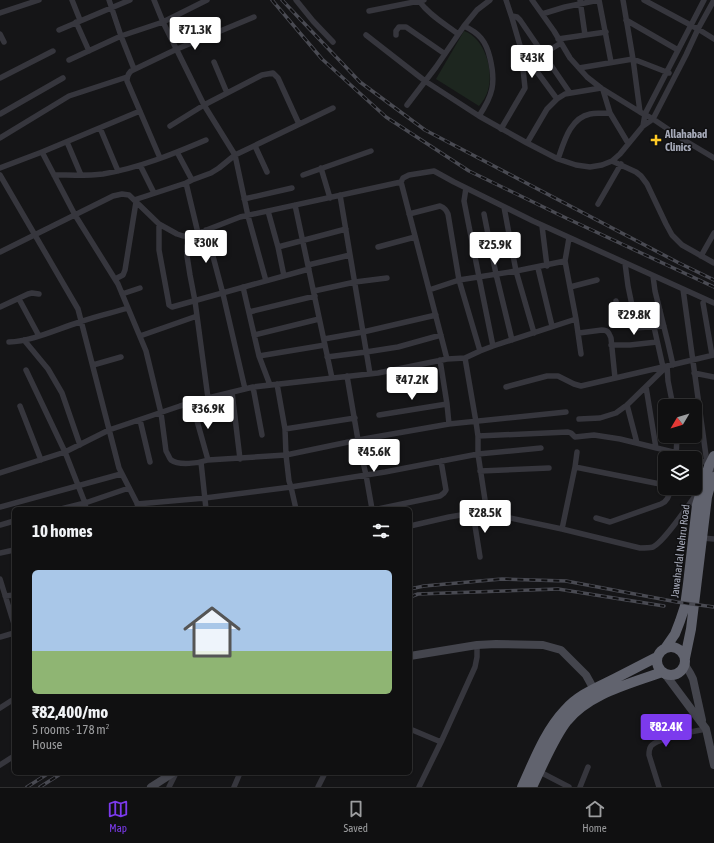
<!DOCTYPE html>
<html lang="en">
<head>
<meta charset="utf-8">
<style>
  :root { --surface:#101011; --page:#1e1e1f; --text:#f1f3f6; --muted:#9c9d9f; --line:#303031; --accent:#7c3aed }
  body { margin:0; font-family:"Asap Condensed",sans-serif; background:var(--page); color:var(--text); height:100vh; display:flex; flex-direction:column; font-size:15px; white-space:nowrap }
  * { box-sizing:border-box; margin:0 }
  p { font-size:13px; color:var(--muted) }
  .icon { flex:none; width:22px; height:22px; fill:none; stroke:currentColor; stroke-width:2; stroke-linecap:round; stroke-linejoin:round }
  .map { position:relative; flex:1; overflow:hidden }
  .sheet { position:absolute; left:12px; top:507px; width:400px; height:268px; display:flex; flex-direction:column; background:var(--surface); border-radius:6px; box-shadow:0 1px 3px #0004,0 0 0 1px var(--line) }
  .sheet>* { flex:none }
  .needle { width:26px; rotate:232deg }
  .controls { position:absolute; left:658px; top:399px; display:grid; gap:8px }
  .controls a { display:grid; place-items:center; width:44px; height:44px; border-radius:6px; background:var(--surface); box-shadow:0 1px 3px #0004,0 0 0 1px var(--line); font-size:20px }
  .price { position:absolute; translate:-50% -34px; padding:0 9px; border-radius:4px; background:#fff; color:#222; font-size:13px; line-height:26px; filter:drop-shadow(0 1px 2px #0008) }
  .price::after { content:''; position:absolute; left:50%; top:24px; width:12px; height:9px; margin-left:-6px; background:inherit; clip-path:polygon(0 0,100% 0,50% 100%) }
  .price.selected { background:var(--accent); color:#fff }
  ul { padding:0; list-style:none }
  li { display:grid; align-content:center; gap:8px; height:212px; padding:0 20px }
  li span { display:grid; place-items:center; height:124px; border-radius:6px; color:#555 }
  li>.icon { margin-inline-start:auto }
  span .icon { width:72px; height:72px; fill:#fffc; stroke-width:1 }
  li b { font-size:17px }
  h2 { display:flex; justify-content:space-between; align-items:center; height:48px; padding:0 20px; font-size:17px }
  .dock { display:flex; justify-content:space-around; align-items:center; height:56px; border-top:1px solid var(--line); background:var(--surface); font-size:11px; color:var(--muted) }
  .dock a { display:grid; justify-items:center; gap:2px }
  .dock .selected { color:var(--accent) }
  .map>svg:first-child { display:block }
  .green { fill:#1d261f }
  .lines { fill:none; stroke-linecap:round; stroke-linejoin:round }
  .street { stroke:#36363d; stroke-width:5.5 }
  .secondary { stroke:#44454d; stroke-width:8 }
  .highway { stroke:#61636e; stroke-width:10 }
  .rail-casing { stroke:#494a52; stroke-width:3.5 }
  .rail { stroke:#101012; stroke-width:2; stroke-dasharray:6; stroke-linecap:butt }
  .poi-dot { fill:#ffcb26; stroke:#101012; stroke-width:1.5 }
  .labels { text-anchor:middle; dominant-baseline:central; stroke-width:3; stroke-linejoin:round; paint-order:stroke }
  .poi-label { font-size:11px; font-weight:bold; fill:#a6aab9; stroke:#101012; text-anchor:start }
  .street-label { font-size:11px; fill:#a6aab9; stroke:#101012 }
</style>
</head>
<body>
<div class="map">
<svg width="714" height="787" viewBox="0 0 714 787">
  <rect width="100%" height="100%" fill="#151517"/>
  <path class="green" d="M 464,31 C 485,38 494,71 488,90 C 486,97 483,101 479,106 L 436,79 Z"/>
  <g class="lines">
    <path class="street" d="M 72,0 L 80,20
      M 109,0 L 121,36 L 134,69
      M 154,0 L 163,22 L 204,105 L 235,155 L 248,216 L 266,281
      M 296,0 L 313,21 L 333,42
      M 532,0 L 554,31 L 570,58 L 587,77 L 601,88 L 640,112 L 653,119 L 684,140 L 714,158
      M 580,0 L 585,35
      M 599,0 L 611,62
      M 623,0 L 633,59 L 640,112
      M 644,0 L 698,29 L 714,39
      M 419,1 C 429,15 445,24 458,34
      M 369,11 L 424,0
      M 0,13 L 39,0
      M 542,14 L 565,7 L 599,0
      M 512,16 L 517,17 L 520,20 L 570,93
      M 626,20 L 678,50
      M 76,22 L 89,51
      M 464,26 C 479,33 486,41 490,58 C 496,83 493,95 479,116
      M 59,30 L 130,0
      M 0,34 L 4,42
      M 366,35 L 425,81 L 479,116 L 527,143 L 558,159 L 576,165 L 590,167 L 602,165 L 612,161 L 620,154 L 643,126 L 653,119 L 686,55 L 698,29 L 714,0
      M 396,35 L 396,31 L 399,27 L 406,27 L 445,54
      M 558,39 L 606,32
      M 521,50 L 557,99
      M 69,60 L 121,36 L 163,22 L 207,0
      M 214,62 L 227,93
      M 530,62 L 561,43
      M 579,68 L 633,59 L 669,73
      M 0,78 L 53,51
      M 603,90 L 610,113
      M 407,105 L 436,67 L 464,26 L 477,10 L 490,0
      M 0,114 L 63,78
      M 170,126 L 204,105 L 262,75 L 273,73 L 278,78 L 299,124
      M 643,126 L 645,114 L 704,0
      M 100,128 L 118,171
      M 501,129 L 525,88 L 521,49 L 512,18 L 506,0
      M 0,138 L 69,96 L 127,77
      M 67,142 L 81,175
      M 527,143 L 547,109 L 557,99 L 565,94 L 601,88
      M 255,146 L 267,172
      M 42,152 L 75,215 L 118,284 L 128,308 L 146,351 L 161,413 L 166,451 C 168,454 169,458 171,460 C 179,466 199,463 208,460 L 286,455 L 358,440 L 449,424 L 566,412
      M 177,152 L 192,180
      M 160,158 L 127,81 C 127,76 128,74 131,71 L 177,49 L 254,17
      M 558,159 C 564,142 570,118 590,114 C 596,113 603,113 610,113 L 628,143
      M 612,161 L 636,172 L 641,176 L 647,184 L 666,224 L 672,235 L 682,245 L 714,263
      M 140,165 L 154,193
      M 0,168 L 42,152 L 140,111
      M 321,168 L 330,198
      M 0,175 L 78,309 L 119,468 L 140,509
      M 54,175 C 70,175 87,176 103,174 C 139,168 173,154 206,140
      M 303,175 L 371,151
      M 401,182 L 447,359
      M 186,183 L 198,233
      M 466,188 L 464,201 L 479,277 L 493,346
      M 340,195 L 370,374
      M 244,199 L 292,188
      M 134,200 L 186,183 L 192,180 L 211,173 L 219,168 L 235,155 L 333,108
      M 598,204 L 621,164
      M 295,205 L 332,378
      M 504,207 L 516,271 L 534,333
      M 268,211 L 278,247 L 284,276
      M 409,214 L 440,206 C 445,208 446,210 448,214 L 459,280 L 480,351
      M 484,214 L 496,274 L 512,340
      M 159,224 L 159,250 L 168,299 L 169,305 L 172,307 L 309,269
      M 542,226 L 547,266
      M 206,230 L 223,294 L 245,389
      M 191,236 L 187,246 L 187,256 L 190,275 L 195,301 L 208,398
      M 278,247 L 346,229
      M 378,247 L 415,237
      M 0,252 L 113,196 L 122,194 L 129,195 L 159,224 L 177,234 L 183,236 L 191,236 L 240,217 L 401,182 L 403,178 L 409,175 L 434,171 L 454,182 L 533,221 L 714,303
      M 701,256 L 714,233
      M 625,263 L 628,286 L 634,315
      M 308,265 L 350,255
      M 538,268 L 552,326
      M 653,276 L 655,291 L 668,343 L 673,365
      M 115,279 L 123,275 L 125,270 L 136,202
      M 243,287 L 259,356
      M 570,287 L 597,280
      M 683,289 L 707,463 L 714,471
      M 429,290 L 459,280 L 516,271 L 565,261
      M 314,291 L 355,282 L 387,278
      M 122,294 L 140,288
      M 19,299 L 39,336
      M 616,301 L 619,317 L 631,327 L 634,328 L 664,326
      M 703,303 L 712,355
      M 0,307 L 28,294 L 32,293 L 39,294
      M 249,312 L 315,296
      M 576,319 L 581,354
      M 627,322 L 628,317 L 629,316 L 660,310
      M 654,327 L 663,367
      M 579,333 L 602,330 C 608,330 609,333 611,338 L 615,378
      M 254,335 L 319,319
      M 140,336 L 197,316
      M 324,339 L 363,332 L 436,315
      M 24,340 L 48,369 L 62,393 L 80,445
      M 9,342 C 33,341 57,329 80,322 C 96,316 112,313 128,308
      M 611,345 L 630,345 L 657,342
      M 327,357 L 366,352 L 398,347 L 441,335
      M 465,358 L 476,422 L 478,436 L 478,454 L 487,513
      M 440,360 L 447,404 L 449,424
      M 93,365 L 121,357
      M 26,370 L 65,452 L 85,503 L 86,509
      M 694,373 L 714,377
      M 347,376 L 358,440 L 366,475 L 372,509
      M 277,384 L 285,429 L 286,455 L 289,481 L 291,487 L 296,509
      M 270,385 L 259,356 L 325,345
      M 253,387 L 262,435
      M 506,387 L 547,376 L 558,376 L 574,384 L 581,386 L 667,366 L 668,381 L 673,406
      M 646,387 L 656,448
      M 232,392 L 240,459
      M 192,403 L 208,460
      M 627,405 L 637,443
      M 20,406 L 41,460
      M 379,415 L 447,404
      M 579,419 L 600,418 L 616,413 L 627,405 L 667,366 L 714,355
      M 140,420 L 150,462
      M 285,429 L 355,418
      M 478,436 L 568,432 L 571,433 L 575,437 L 594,435 L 620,439 L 677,453 L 692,458
      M 676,458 L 677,436
      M 695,459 L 707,463
      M 201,462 L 206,509
      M 575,467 L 665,485
      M 480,471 L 549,468
      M 0,473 L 65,452 L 109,430 L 180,406 L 208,398 L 253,387 L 378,373 L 447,359 L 465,358 L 480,351 L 493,346 L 576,319 L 565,261 L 569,238
      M 137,504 L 205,498 L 291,487 L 385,472 L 478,454 L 541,448
      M 0,507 L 121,474
      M 61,509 L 85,503 L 129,488
      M 378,509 L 440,496 L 444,493 L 446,490 L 441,461
      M 473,513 L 480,557
      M 596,518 L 610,522 L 661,504 C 668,501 669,495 671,488
      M 0,525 L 14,521
      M 410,526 L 449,517 L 473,513 L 487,513 L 562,529 L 640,548 C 644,548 649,548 653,547 C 665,541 689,504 698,492
      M 562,529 L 575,467 L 577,452
      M 702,538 L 714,539
      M 0,553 L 14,550
      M 0,579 L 14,624
      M 5,596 L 14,595
      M 0,637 L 14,633
      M 0,708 L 14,699
      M 410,729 L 441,742
      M 0,765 L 14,756
      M 540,772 L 569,787
      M 169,787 L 176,773
      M 234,787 L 240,773
      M 318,787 L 325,773
      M 419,787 L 441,742 L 475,667 L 477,657 L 477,645
      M 580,787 L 588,767
      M 659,787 L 649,755 C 649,752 649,749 651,746 C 658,738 694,731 706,729"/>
    <path class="secondary" d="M 410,656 L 477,645 L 496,644 L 543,645 L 561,650 L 586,675 L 596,693
      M 685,665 L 690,673 L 693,679 L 702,720
      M 665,674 L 706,729 L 714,765
      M 151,787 L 173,773"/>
    <path class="highway" d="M657 661a14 14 0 1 1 28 0a14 14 0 1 1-28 0Z
      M 666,647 L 675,634 L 680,621 L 685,606 L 688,584 L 697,505 L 709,466 L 714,456
      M 685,658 L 691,629 L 707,497 L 710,486 L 714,477
      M 522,787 C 534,761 545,731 565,710 C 578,695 596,688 614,679 C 628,672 643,664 657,657
      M 532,787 C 542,767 553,739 567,721 C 590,693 630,684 662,672"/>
    <g class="rail-casing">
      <path id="rail" d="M 272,0 L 322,59 L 386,117 L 469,171 L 566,218 L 714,287
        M 282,0 L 360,82 L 425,130 L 679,263 L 714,280
        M 410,589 L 424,586 L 502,579 L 566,581 L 677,602 L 714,607
        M 410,597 L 418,594 L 558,589 L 664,606
        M 27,787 L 49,773
        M 40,787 L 62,773"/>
    </g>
    <use href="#rail" class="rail"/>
  </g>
  <path class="poi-dot" d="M654 134h4v4h4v4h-4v4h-4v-4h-4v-4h4z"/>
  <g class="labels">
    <g class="poi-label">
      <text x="665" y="134">Allahabad<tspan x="665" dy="13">Clinics</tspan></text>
    </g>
    <g class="street-label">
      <text transform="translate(680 551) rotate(-83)">Jawaharlal Nehru Road</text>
    </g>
  </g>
</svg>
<div class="controls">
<a><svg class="needle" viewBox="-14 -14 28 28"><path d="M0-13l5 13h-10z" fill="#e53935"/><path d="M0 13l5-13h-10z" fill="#9c9d9f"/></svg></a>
<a><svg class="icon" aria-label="layers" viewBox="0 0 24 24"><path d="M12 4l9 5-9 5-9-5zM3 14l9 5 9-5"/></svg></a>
</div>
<b class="price" style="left:195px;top:51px">₹71.3K</b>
<b class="price" style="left:532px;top:79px">₹43K</b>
<b class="price" style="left:206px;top:264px">₹30K</b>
<b class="price" style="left:495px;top:266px">₹25.9K</b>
<b class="price" style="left:634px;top:336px">₹29.8K</b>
<b class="price" style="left:412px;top:401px">₹47.2K</b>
<b class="price" style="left:208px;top:430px">₹36.9K</b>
<b class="price" style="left:374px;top:473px">₹45.6K</b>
<b class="price" style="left:485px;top:534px">₹28.5K</b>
<b class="price selected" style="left:666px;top:748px">₹82.4K</b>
<section class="sheet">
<h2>10 homes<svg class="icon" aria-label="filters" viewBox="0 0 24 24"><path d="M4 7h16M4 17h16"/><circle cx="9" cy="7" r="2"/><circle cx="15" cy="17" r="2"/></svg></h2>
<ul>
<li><span style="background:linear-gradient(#a9c7e8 65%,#8fb573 0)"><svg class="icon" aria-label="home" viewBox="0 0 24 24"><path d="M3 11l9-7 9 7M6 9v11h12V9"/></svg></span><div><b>₹82,400/mo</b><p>5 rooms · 178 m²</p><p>House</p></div></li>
</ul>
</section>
</div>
<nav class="dock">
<a class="selected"><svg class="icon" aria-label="map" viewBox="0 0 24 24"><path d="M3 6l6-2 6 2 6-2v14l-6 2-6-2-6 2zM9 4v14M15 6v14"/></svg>Map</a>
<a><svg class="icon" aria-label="saved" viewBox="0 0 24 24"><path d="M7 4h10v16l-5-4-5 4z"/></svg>Saved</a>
<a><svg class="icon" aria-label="home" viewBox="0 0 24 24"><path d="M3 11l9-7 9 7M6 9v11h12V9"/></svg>Home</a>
</nav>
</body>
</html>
